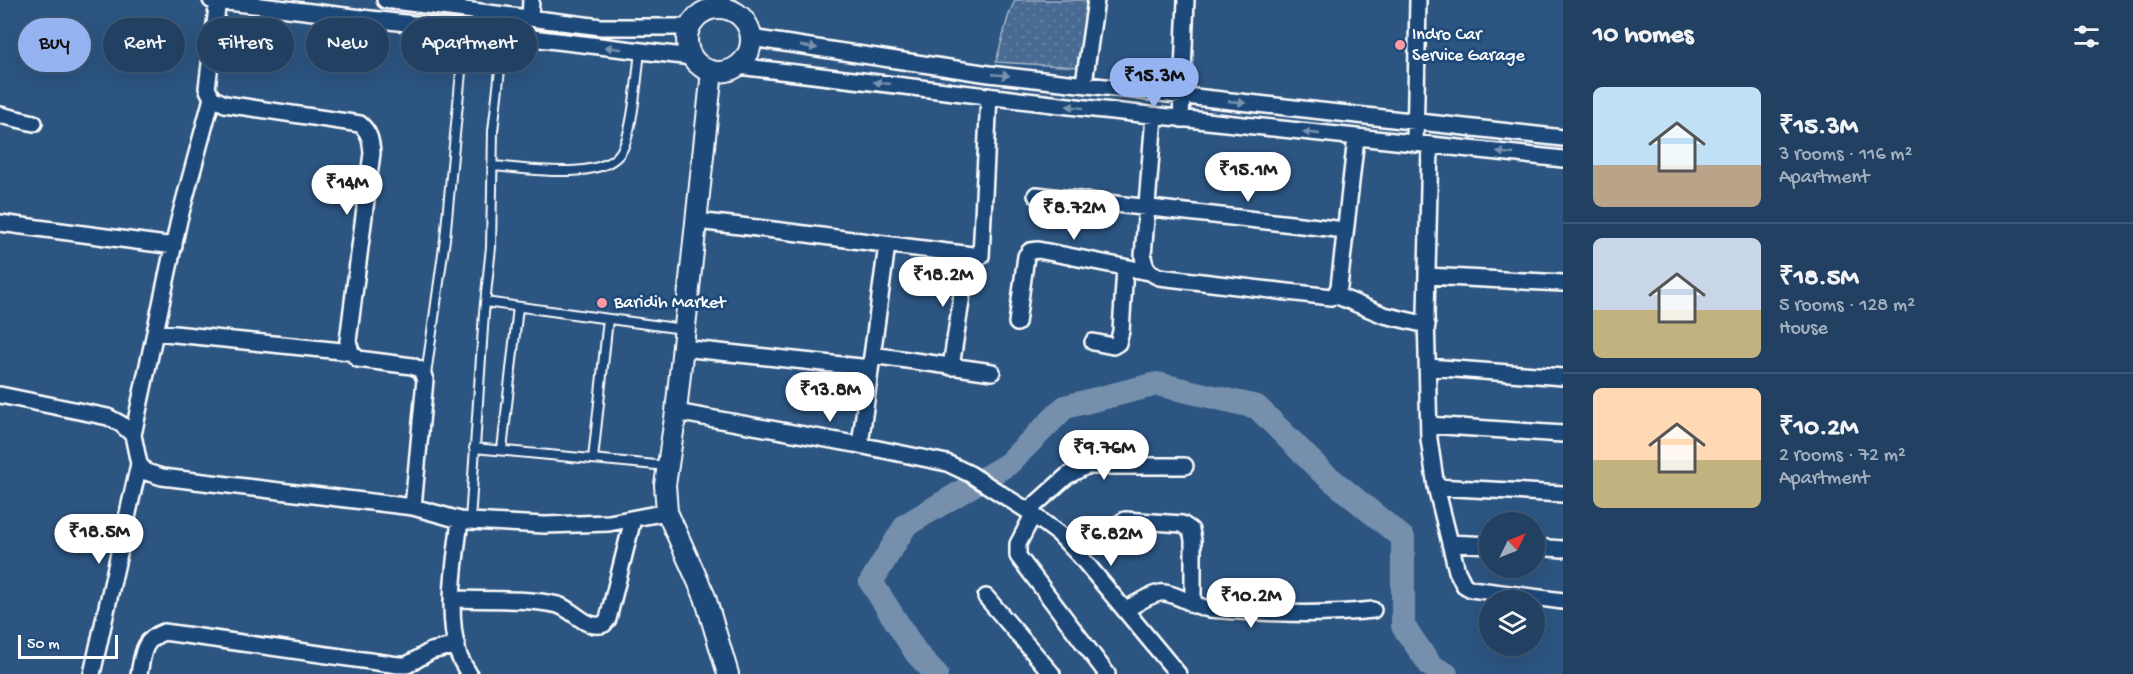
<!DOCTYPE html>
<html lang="en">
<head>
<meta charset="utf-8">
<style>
  :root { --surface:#214062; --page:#294768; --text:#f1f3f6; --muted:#a2afbe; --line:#3e5977; --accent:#95b2f1 }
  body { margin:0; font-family:"Gochi Hand",sans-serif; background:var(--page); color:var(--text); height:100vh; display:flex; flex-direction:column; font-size:22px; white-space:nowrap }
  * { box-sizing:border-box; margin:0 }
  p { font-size:20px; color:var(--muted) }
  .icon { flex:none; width:33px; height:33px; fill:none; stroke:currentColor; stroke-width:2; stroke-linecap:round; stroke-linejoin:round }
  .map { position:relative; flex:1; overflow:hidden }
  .details { display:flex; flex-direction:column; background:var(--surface); width:570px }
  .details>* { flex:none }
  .banner { position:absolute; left:18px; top:18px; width:570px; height:54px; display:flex; gap:12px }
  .needle { width:39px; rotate:47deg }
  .fabs { position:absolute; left:1479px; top:512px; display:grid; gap:12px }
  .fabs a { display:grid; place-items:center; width:66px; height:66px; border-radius:50%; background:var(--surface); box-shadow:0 6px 24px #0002,0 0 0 2px var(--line); font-size:30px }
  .scale { position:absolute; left:18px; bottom:15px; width:100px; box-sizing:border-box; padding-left:6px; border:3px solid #fff; border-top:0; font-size:16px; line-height:21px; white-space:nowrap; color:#fff; -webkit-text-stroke:4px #1f4a7a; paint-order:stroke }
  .price { position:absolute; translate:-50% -51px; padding:0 14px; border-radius:21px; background:#fff; color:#222; font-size:20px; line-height:39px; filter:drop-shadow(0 2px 3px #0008) }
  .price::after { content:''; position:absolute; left:50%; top:36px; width:18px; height:14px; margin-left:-9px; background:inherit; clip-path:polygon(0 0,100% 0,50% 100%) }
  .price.active { background:var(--accent); color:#111 }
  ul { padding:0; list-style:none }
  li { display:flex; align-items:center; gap:18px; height:150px; padding:0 30px }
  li+li { border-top:2px solid var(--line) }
  li span { display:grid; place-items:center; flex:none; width:168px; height:120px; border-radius:9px; color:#555 }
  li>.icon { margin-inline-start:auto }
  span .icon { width:72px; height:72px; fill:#fffc; stroke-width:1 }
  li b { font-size:26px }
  h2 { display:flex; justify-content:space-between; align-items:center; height:72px; padding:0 30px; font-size:26px }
  .pill { padding:0 21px; border-radius:27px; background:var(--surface); box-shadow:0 6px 24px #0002,0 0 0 2px var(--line); font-size:21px; line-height:54px }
  .pill.active { background:var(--accent); color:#111 }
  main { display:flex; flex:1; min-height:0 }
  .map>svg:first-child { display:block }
  .grass { fill:url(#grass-dots); stroke:#a4b5c8; stroke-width:1.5 }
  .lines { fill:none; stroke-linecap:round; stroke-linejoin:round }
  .river { stroke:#748fad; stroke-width:24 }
  .service-casing { stroke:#fff; stroke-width:12 }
  .minor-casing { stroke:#fff; stroke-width:20 }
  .tertiary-casing { stroke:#fff; stroke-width:24 }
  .service { stroke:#1f4a7a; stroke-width:8 }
  .minor { stroke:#1f4a7a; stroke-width:15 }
  .tertiary { stroke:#1f4a7a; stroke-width:20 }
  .oneway { fill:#7992af }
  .poi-dot { fill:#ff9aa2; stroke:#1f4a7a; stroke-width:2 }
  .labels { text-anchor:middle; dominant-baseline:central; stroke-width:6; stroke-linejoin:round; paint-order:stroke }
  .poi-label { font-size:18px; fill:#fff; stroke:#1f4a7a; text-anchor:start }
</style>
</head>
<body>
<main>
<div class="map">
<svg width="1563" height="674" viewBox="0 0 1563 674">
  <defs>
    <pattern id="grass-dots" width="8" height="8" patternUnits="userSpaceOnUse" patternTransform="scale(1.5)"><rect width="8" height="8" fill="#486b92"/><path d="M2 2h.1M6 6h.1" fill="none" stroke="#6381a2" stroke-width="1.8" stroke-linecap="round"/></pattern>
  </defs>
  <rect width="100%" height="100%" fill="#2c5582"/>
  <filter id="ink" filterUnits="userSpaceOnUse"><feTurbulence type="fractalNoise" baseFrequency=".0167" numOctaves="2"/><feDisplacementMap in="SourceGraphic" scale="12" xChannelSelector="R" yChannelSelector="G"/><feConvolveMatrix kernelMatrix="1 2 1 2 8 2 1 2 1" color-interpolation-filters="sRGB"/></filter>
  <g filter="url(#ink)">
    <path class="grass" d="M 1015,0 L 1088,0 L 1077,67 L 996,62 L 1008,17 Z"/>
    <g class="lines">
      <path class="river" d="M 936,674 L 917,654 L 871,582 L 906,525 L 1008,464 L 1065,407 L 1157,384 L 1257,407 L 1321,471 L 1403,538 L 1403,626 L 1431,666 L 1446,674"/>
      <g class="service-casing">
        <path id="service" d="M 492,166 C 524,168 605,183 622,150 C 633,131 637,76 640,51
          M 485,302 L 683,329
          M 426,375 L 445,239 L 465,30
          M 474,448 L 667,466
          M 502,450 L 518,307
          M 593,459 L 608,319
          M 470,521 L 484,313 L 491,247 L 493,131 L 504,35"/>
      </g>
      <g class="minor-casing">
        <path id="minor" d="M 211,0 L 692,57
          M 218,0 L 207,88 L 212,98 L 225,104 L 360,124 C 370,133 371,141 372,153 L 348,341 L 351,352 L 358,359 L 412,366 L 421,370 L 425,380 L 413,507
          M 385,0 L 601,27 L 689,27
          M 530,18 L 531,0
          M 751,38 L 989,74 L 1563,138
          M 738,66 L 1094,109 L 1563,159
          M 1084,83 L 1096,0
          M 0,115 L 34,123
          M 1154,116 L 1143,256 C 1145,269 1148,272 1159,277 L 1331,297 L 1335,295 L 1339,287 L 1356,138
          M 1181,119 L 1186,0
          M 1415,144 L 1418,0
          M 1430,146 L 1426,314 L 1429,439 L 1436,487 L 1457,571 L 1464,585 L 1471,589 L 1563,601
          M 1036,195 L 1345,230
          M 696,221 C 791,231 886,245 981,256 L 989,96
          M 0,223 L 174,246
          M 1427,276 L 1563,283
          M 1335,295 L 1384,315 L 1427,325
          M 1017,323 L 1026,256 L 1030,251 L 1038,250 L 1149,272
          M 155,332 L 351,352
          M 1093,342 L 1113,346 L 1118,343 L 1121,331 L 1125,268
          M 682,348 L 870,368
          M 872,355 L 992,372
          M 951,367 L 968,255
          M 1428,367 L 1563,377
          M 0,395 L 108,417 L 121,424 L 133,435 L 139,464 L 146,472 L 162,477 L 413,507 L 460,520 L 470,521 L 545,525 L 609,523 L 667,512
          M 676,412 L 854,444 L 947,463 L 970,474 L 1028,511 L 1059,534 L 1080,556 L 1178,674
          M 1429,425 L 1563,434
          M 133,435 L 179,220 L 212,98
          M 860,445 L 887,245
          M 1436,487 L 1563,494
          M 1028,511 L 1067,476 L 1086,466 L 1185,466
          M 1033,515 L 1018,544 L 1018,556 L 1107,674
          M 460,520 C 455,563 446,611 458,653 C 460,660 465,667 469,674
          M 1450,543 L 1490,545
          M 1534,547 L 1563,549
          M 1075,551 L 1125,520 L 1182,524 L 1191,530 L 1193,540 L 1193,605
          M 986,597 L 1052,674
          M 453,599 C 485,600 527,598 558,605 C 573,609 587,631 604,624 L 608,619 L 633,519
          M 1125,610 C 1136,604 1148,595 1160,593 C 1172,591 1195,607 1209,609 C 1264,613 1318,616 1373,610
          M 92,674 L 139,464
          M 139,674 C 143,654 142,640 164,632 L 398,665 L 407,665 L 431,651 L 457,645"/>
      </g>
      <g class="tertiary-casing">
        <path id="tertiary" d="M687 40a32 32 0 1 1 64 0a32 32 0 1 1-64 0Z
          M 712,71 L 676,412 L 665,485 L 667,512 L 705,597 L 728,674"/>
      </g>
      <use href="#service" class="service"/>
      <use href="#minor" class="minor"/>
      <use href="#tertiary" class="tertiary"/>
    </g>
    <defs><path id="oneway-solid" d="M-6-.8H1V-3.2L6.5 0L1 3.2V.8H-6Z" transform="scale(1.5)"/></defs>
    <g class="oneway">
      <use href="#oneway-solid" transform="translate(809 47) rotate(9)"/>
      <use href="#oneway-solid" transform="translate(613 48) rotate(-173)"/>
      <use href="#oneway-solid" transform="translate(1001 75) rotate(5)"/>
      <use href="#oneway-solid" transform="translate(882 83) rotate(-173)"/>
      <use href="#oneway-solid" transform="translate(1237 102) rotate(6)"/>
      <use href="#oneway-solid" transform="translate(1075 107) rotate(-173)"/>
      <use href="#oneway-solid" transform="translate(1311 133) rotate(-174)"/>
      <use href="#oneway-solid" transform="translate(1505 153) rotate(-174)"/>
    </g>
  </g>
  <g class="poi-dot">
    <circle cx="1400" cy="45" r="6"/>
    <circle cx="602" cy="303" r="6"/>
  </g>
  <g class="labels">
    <g class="poi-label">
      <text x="1412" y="35">Indro Car<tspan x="1412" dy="21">Service Garage</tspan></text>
      <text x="614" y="303">Baridih Market</text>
    </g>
  </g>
</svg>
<div class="fabs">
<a><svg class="needle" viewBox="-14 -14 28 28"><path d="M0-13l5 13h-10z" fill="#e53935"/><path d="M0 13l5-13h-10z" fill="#a2afbe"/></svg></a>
<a><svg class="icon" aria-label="layers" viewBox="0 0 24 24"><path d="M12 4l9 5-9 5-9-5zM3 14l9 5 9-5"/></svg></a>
</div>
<div class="scale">50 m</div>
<b class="price active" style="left:1154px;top:109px">₹15.3M</b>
<b class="price" style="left:1248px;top:203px">₹15.1M</b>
<b class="price" style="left:347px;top:216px">₹14M</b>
<b class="price" style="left:1074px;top:241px">₹8.72M</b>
<b class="price" style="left:943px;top:308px">₹18.2M</b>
<b class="price" style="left:830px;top:423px">₹13.8M</b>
<b class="price" style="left:1104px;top:481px">₹9.76M</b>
<b class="price" style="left:99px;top:565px">₹18.5M</b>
<b class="price" style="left:1111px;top:567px">₹6.82M</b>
<b class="price" style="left:1251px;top:629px">₹10.2M</b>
<div class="banner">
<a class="pill active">Buy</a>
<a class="pill">Rent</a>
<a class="pill">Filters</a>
<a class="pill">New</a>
<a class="pill">Apartment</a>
</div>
</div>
<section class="details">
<h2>10 homes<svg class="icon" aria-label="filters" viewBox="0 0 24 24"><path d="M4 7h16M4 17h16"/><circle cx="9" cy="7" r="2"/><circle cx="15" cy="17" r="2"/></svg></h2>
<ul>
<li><span style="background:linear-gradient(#bfe0f5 65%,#b9a48a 0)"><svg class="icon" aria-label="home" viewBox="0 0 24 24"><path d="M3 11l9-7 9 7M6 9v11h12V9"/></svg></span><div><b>₹15.3M</b><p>3 rooms · 116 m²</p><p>Apartment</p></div></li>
<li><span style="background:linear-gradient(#c9d6e8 60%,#c2b280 0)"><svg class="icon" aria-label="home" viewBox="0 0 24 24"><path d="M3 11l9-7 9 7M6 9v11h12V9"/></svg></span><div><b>₹18.5M</b><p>5 rooms · 128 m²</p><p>House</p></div></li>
<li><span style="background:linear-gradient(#ffd9b3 60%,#c2b280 0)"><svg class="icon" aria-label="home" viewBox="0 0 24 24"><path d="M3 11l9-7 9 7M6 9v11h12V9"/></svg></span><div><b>₹10.2M</b><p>2 rooms · 72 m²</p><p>Apartment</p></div></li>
</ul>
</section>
</main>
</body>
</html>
